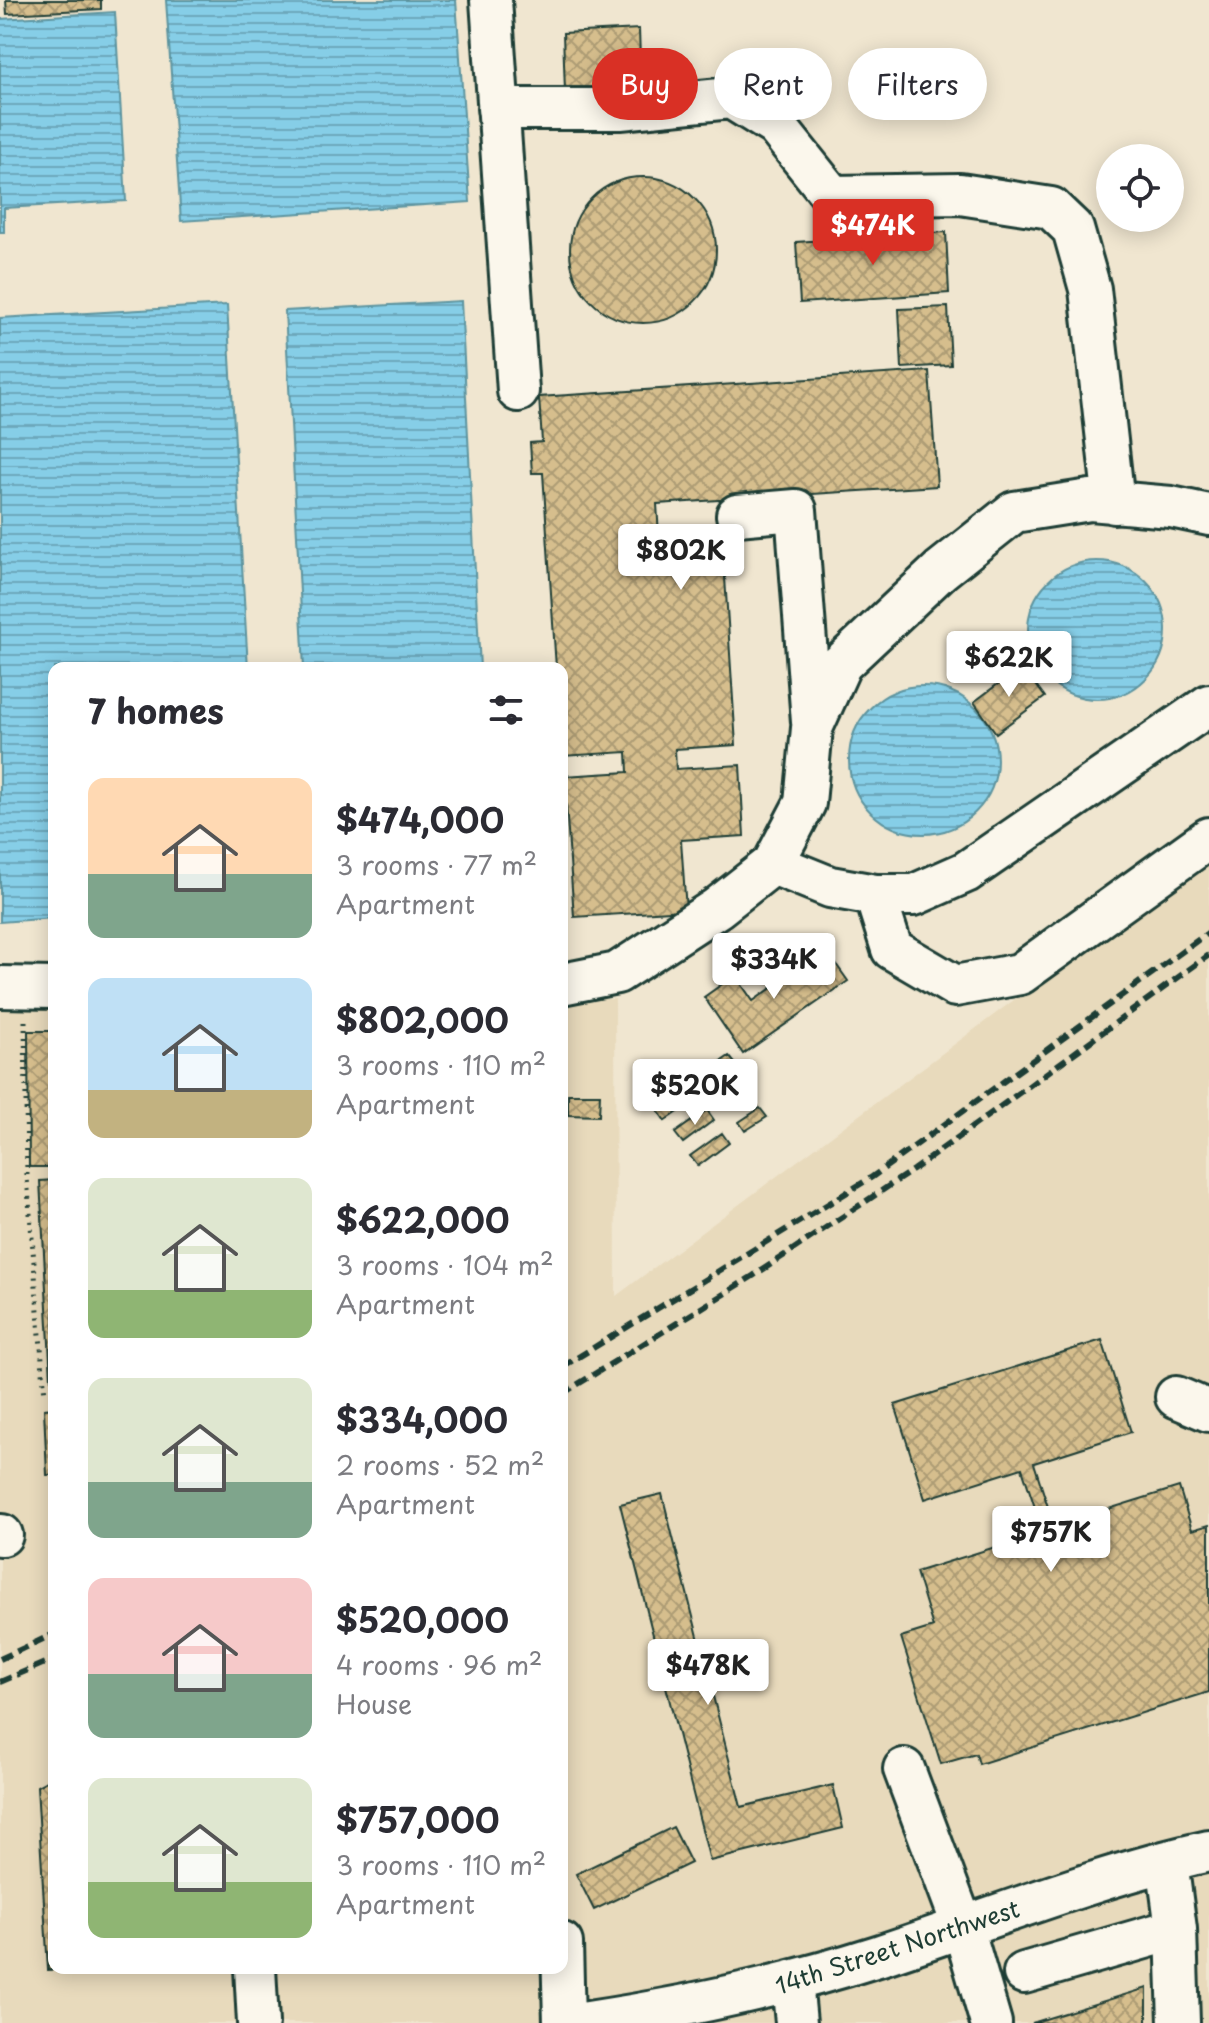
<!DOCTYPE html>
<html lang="en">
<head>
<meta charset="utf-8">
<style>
  :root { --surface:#fff; --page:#f7f7f7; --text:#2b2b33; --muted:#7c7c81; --accent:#d93025 }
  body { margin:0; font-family:"Playpen Sans",sans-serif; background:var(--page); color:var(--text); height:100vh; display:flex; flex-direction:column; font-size:30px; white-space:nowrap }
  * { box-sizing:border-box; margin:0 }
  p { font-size:26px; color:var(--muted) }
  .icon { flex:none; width:44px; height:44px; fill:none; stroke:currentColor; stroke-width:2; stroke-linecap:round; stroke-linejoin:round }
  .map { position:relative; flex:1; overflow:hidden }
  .side { position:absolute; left:48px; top:662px; width:520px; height:1312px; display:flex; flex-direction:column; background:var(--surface); border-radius:16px; box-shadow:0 4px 20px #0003 }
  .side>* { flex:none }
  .top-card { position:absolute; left:592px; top:48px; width:496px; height:72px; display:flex; gap:16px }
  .buttons { position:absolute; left:1096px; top:144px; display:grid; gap:16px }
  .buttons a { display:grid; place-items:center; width:88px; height:88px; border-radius:50%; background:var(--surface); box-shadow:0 4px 20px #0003; font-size:40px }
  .price { position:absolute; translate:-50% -68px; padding:0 18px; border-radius:8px; background:#fff; color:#222; font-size:26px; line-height:52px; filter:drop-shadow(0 2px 4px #0008) }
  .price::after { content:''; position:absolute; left:50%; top:48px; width:24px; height:18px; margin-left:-12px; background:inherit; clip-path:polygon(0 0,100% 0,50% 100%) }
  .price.on { background:var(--accent); color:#fff }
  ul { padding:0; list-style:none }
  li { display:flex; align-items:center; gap:24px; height:200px; padding:0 40px }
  li span { display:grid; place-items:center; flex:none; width:224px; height:160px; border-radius:16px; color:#555 }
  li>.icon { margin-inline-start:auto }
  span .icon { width:96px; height:96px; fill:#fffc; stroke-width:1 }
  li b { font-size:34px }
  h2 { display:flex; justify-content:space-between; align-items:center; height:96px; padding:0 40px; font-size:34px }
  .pill { padding:0 28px; border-radius:36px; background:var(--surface); box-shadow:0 4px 20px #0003; font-size:28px; line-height:72px }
  .pill.on { background:var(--accent); color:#fff }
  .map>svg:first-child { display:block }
  .built { fill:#e8dabc }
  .water { fill:url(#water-rules); stroke:#5d949f; stroke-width:2 }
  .building { fill:url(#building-cross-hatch); stroke:#1f3d34; stroke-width:2 }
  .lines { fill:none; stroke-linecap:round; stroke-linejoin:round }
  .minor-casing { stroke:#1f3d34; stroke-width:46 }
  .path { stroke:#1f3d34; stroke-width:5; stroke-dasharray:2 6; stroke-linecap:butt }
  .minor { stroke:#fbf7ec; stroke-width:40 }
  .rail { stroke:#1f3d34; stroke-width:6; stroke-dasharray:12 6; stroke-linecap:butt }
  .labels { text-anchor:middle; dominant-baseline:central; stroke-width:8; stroke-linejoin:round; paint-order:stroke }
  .street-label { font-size:24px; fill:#1f3d34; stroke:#fbf7ec }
</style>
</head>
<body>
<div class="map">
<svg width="1209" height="2023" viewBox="0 0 1209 2023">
  <defs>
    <pattern id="water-rules" width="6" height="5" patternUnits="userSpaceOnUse" patternTransform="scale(2)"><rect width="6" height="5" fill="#86cee7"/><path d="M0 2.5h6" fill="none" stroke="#6da8bc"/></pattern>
    <pattern id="building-cross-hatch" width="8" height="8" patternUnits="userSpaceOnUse" patternTransform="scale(2)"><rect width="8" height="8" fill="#d6be8d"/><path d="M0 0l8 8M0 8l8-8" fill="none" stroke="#ad9c74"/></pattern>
  </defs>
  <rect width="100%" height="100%" fill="#f0e6d0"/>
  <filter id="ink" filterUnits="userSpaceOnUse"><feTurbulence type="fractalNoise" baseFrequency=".0125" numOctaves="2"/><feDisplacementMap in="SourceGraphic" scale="16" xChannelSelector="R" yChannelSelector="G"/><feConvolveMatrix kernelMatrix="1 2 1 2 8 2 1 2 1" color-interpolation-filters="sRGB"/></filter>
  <g filter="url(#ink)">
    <path class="built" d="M 1209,855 L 1209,2023 L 0,2023 L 0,989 L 54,989 L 54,1968 L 562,1968 L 562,998 L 615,999 L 616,1296 Z"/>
    <path class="water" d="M 166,0 L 456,0 L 470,202 L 181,221 Z
      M 115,12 L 126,201 L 4,208 L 4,232 L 0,232 L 0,19 Z
      M 461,301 L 480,668 L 304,668 L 285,311 Z
      M 227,305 L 248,668 L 54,668 L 54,918 L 0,922 L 0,318 Z
      M1028 630a69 69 0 1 1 138 0a69 69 0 1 1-138 0Z
      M849 760a74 74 0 1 1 148 0a74 74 0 1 1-148 0Z"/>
    <path class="building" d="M 6,0 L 101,0 L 101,9 L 7,14 Z
      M 639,29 L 641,89 L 565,92 L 563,33 Z
      M570 250a73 73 0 1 1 146 0a73 73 0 1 1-146 0Z
      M 946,232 L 949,293 L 800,303 L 796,242 Z
      M 948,307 L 951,365 L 902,368 L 899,309 Z
      M 929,371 L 937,486 L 657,504 L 660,551 L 723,547 L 736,745 L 675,749 L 676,769 L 740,765 L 744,836 L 681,840 L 686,910 L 574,917 L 564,776 L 628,772 L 627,752 L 562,756 L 562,668 L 556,668 L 543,473 L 532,473 L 530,443 L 542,442 L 539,397 Z
      M 1022,666 L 1045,697 L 996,733 L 974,702 Z
      M 826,950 L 848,981 L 743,1054 L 704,997 L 735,975 L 753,1001 Z
      M 28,1031 L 54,1031 L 54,1167 L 29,1167 Z
      M 729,1056 L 743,1073 L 733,1080 L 719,1063 Z
      M 705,1067 L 717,1085 L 665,1121 L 653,1103 Z
      M 568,1094 L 600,1094 L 599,1116 L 568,1115 Z
      M 760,1108 L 767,1117 L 745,1131 L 739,1122 Z
      M 707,1110 L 714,1120 L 683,1143 L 675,1133 Z
      M 722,1133 L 729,1143 L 698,1166 L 690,1156 Z
      M 54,1180 L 54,1379 L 51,1379 L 40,1181 Z
      M 1102,1340 L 1131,1432 L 1034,1463 L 1054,1526 L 1179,1487 L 1192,1530 L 1209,1525 L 1209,1692 L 979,1764 L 976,1754 L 941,1764 L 901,1637 L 933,1627 L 916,1572 L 1043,1532 L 1022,1468 L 925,1499 L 895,1405 Z
      M 54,1408 L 54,1475 L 47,1475 L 44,1409 Z
      M 662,1494 L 741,1807 L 833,1785 L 843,1828 L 710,1861 L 620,1504 Z
      M 54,1777 L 54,1968 L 113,1968 L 48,1970 L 37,1786 Z
      M 673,1827 L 691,1863 L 594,1910 L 576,1874 Z
      M 1147,1988 L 1147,2023 L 1032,2023 Z"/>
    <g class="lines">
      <g class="minor-casing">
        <path id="minor" d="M 491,0 L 518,391
          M 498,109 L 620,109 L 731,98 L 776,126 L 832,196 L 960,194 L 1051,208 L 1073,229 L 1090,289 L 1114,503
          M 737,515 L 796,510 L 812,722
          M 773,864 L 830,887 L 875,895 L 914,895 L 966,872 L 1209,705
          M 875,895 L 892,949 L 955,986 L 1020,974 L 1209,838
          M 562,984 L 617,973 L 717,908 L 773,864 L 805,803 L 812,728 L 841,664 L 941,570 L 1014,512 L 1090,500 L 1171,507 L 1209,515
          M 0,987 L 54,988
          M 1176,1397 L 1209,1411
          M 0,1535 L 2,1535
          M 904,1769 L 963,1927 L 991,2023
          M 1167,1861 L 1176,1929 L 1179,2023
          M 562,1943 L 564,2023
          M 255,1968 L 258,2023
          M 1024,1973 L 1176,1929
          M 792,1981 L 796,2023
          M 582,2023 C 682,2008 781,1987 878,1956 C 988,1920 1096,1876 1209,1851"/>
      </g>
      <path class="path" d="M 25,1021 L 27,1177 L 45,1396"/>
      <use href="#minor" class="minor"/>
      <path class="rail" d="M 562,1367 L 872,1177 L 1209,932
        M 562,1394 L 753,1276 L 913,1170 L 1209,955
        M 0,1659 L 54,1634
        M 0,1682 L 54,1659"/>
    </g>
  </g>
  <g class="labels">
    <g class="street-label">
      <text transform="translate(897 1946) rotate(-18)">14th Street Northwest</text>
    </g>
  </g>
</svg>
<div class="buttons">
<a><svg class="icon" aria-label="locate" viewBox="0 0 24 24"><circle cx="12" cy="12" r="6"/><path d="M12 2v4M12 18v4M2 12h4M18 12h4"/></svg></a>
</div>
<b class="price on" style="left:873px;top:267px">$474K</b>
<b class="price" style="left:681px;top:592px">$802K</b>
<b class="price" style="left:1009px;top:699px">$622K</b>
<b class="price" style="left:774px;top:1001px">$334K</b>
<b class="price" style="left:695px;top:1127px">$520K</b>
<b class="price" style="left:1051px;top:1574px">$757K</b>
<b class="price" style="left:708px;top:1707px">$478K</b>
<div class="top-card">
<a class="pill on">Buy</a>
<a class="pill">Rent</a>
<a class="pill">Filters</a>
</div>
<section class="side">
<h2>7 homes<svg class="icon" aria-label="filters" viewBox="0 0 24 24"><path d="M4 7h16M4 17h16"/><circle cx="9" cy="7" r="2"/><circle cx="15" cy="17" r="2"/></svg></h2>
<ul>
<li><span style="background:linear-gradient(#ffd9b3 60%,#7fa58c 0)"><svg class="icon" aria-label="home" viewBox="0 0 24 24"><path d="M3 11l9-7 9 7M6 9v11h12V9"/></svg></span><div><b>$474,000</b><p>3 rooms · 77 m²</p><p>Apartment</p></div></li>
<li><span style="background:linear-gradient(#bfe0f5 70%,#c2b280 0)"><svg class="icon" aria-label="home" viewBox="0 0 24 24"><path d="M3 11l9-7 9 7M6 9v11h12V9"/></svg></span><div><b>$802,000</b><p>3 rooms · 110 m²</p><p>Apartment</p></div></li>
<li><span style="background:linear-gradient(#dfe7d0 70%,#8fb573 0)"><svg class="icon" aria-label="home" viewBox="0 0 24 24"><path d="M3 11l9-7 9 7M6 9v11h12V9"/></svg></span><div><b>$622,000</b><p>3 rooms · 104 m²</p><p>Apartment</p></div></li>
<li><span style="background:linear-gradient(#dfe7d0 65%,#7fa58c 0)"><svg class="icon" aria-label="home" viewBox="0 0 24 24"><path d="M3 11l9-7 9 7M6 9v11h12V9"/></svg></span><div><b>$334,000</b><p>2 rooms · 52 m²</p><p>Apartment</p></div></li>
<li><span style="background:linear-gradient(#f6c9c9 60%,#7fa58c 0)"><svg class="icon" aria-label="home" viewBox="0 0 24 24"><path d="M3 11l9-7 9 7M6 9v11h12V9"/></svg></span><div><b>$520,000</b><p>4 rooms · 96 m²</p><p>House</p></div></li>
<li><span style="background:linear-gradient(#dfe7d0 65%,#8fb573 0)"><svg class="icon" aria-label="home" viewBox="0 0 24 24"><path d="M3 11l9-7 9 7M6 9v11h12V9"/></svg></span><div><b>$757,000</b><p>3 rooms · 110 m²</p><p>Apartment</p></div></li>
</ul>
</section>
</div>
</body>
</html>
